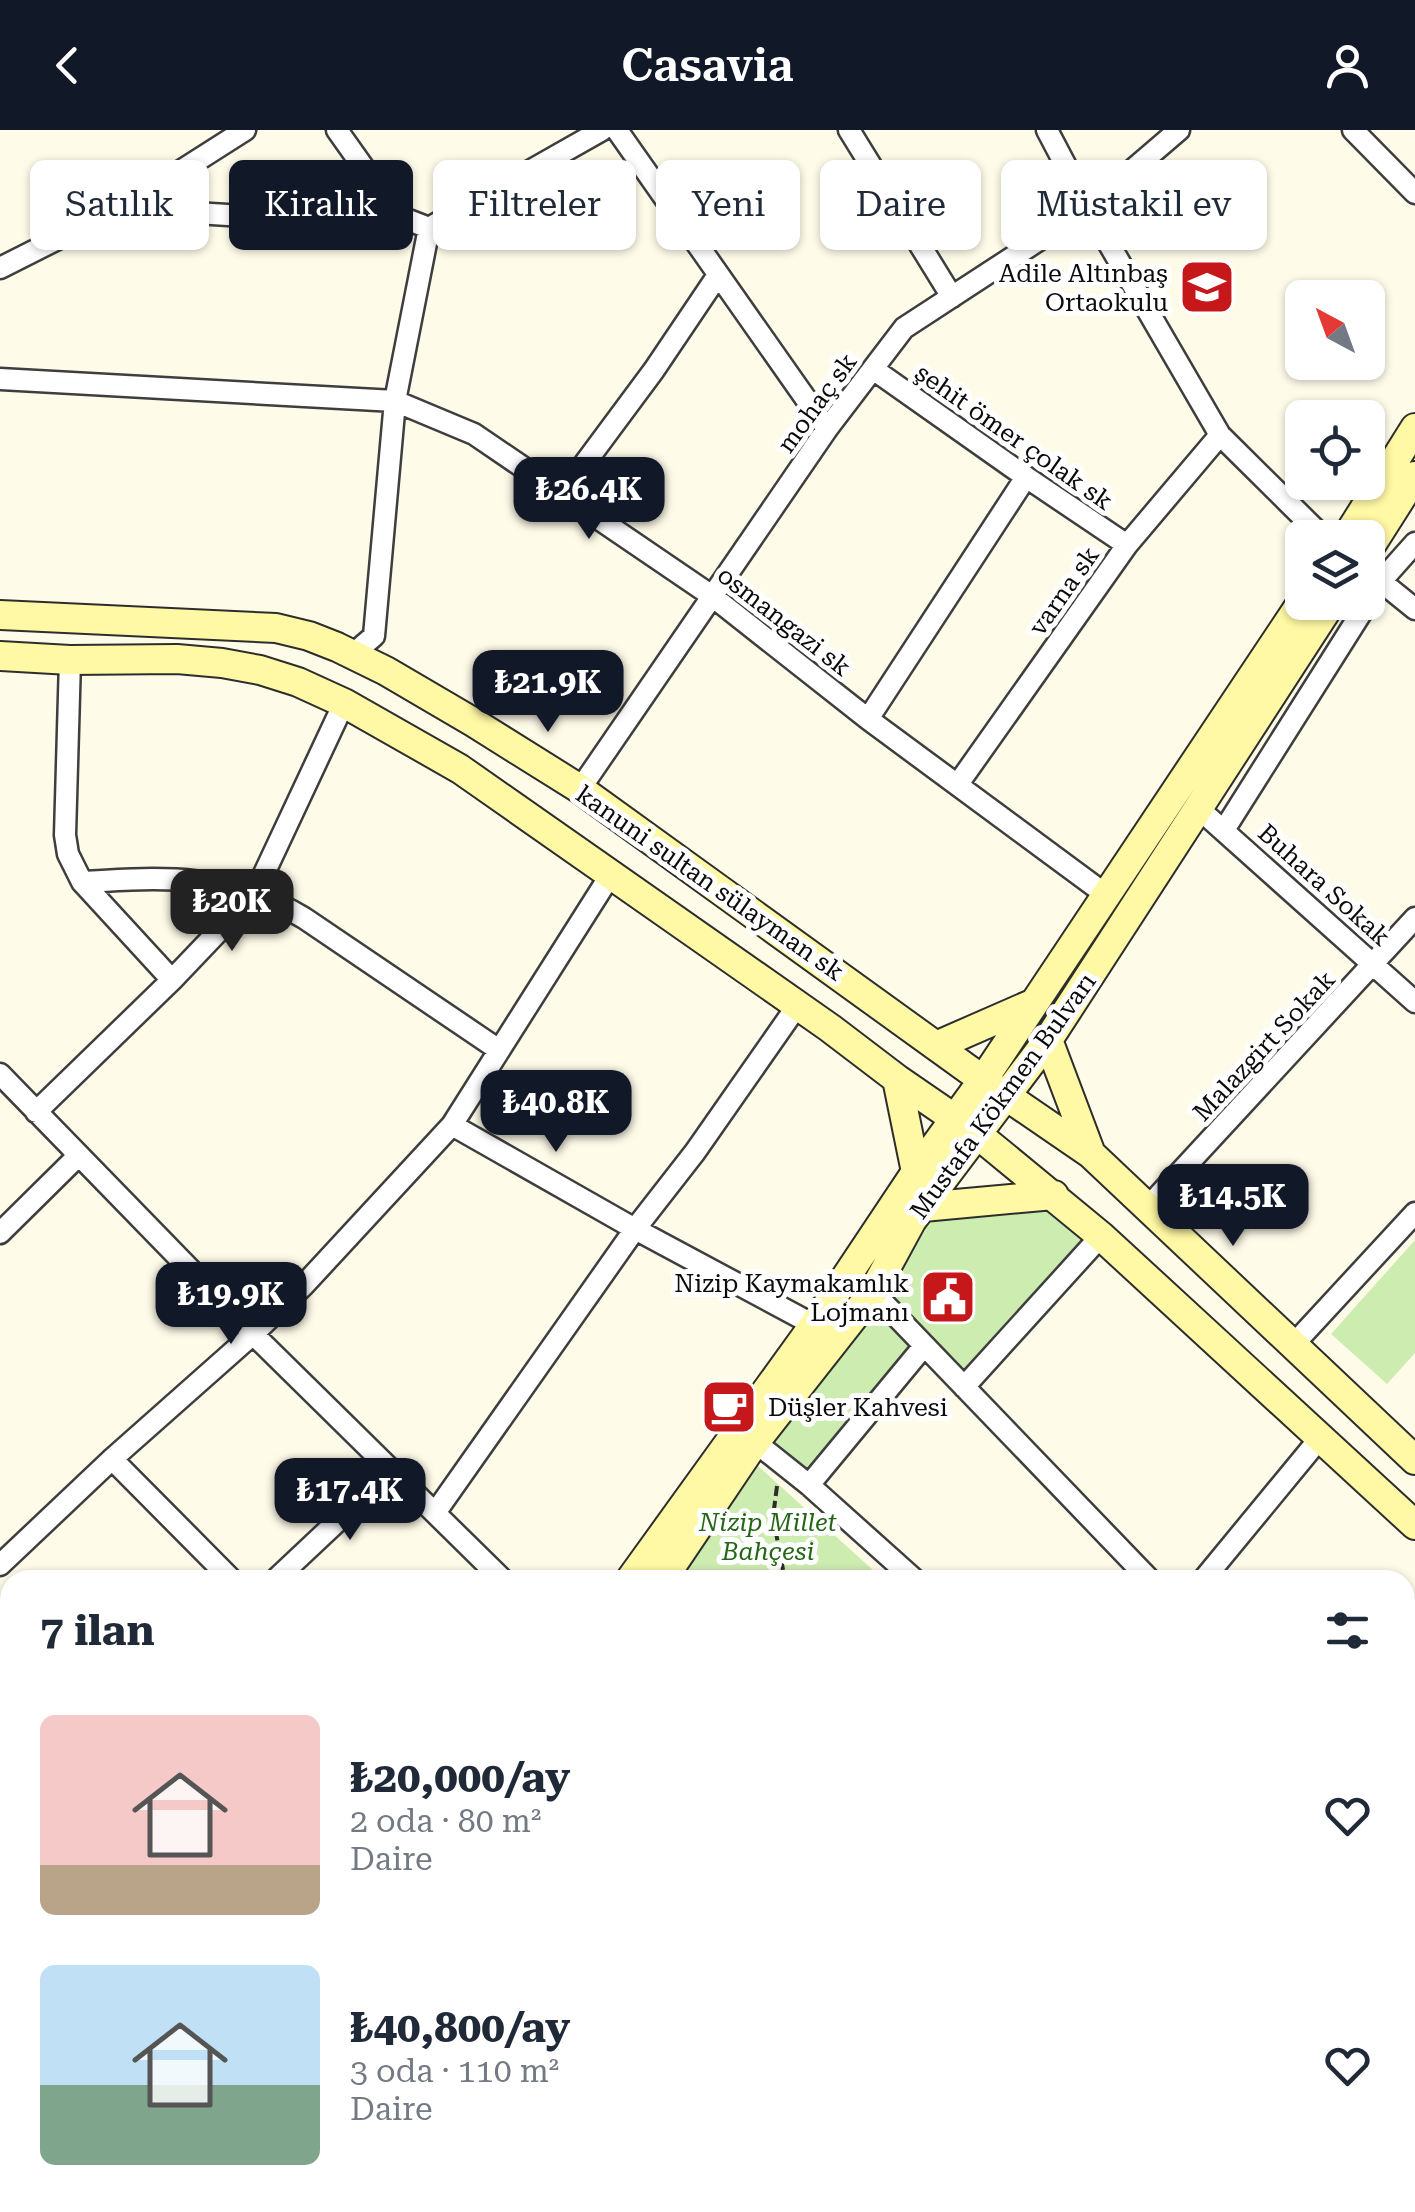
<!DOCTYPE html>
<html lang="tr">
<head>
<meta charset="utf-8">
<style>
  :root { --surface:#fff; --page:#f2f2f3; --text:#1f2937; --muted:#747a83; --accent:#111827 }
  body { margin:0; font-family:"Roboto Serif",serif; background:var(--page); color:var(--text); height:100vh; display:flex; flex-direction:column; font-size:38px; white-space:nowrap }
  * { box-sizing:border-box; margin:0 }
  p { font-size:32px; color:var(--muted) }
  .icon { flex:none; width:55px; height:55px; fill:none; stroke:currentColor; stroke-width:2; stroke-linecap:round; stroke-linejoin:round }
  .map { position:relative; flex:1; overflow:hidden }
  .drawer { position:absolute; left:0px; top:1440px; width:1415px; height:642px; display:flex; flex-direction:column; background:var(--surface); border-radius:30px 30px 0 0; box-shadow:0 2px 8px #0004 }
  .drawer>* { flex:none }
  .guide { position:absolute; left:30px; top:30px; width:1355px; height:90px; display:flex; gap:20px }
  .needle { width:65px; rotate:319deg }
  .tools { position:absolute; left:1285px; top:150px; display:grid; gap:20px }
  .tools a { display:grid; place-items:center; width:100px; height:100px; border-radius:15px; background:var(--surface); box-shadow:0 2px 8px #0004; font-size:50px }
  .price { position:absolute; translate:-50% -85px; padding:0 22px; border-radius:20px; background:var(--accent); color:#fff; font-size:32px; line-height:65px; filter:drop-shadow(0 2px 5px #0008) }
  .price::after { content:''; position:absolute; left:50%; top:60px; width:30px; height:22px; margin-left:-15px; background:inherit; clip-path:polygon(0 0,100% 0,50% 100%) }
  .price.selected { background:#222; color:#fff }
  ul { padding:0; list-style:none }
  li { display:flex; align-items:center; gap:30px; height:250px; padding:0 40px }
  li span { display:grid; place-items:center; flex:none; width:280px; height:200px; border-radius:15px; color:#555 }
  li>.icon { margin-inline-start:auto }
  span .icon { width:120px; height:120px; fill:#fffc; stroke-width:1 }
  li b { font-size:42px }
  h2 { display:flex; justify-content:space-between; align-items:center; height:120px; padding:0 40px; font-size:42px }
  .tag { padding:0 35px; border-radius:15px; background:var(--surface); box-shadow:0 2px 8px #0004; font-size:35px; line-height:90px }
  .tag.selected { background:var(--accent); color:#fff }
  header { display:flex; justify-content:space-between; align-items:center; height:130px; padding:0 40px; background:var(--accent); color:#fff; font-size:45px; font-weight:600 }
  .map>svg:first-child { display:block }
  .green { fill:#cdecb0 }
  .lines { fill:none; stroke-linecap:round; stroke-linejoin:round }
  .minor-casing { stroke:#3e3e3e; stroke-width:25 }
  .secondary-casing { stroke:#2d2d2d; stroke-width:32 }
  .path { stroke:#2d2d2d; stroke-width:4; stroke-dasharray:10 5; stroke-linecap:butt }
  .minor { stroke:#fff; stroke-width:20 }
  .secondary { stroke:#fff8a4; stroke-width:28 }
  .labels { text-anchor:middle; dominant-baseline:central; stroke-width:10; stroke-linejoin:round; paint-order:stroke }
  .poi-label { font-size:25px; fill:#0b0b0b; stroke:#fff; text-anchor:end }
  .street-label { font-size:25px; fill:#0b0b0b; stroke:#fff }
  .park-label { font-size:25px; font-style:italic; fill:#256717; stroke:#fff }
</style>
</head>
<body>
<header><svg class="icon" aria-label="back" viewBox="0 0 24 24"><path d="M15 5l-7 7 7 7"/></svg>Casavia<svg class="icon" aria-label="person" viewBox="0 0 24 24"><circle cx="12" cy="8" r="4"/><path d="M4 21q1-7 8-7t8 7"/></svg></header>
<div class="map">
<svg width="1415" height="2082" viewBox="0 0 1415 2082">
  <rect width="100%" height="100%" fill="#fffbe9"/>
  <path class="green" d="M 1054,1065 L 1101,1106 L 964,1257 L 925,1216 L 809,1355 L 755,1312 L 912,1090 Z
    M 1415,1110 L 1415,1223 L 1387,1254 L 1331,1204 Z
    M 758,1336 L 884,1450 L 679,1450 Z
    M 848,2073 L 1156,2073 L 1147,2082 L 858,2082 Z"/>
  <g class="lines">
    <g class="minor-casing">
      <path id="minor" d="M 337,0 L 398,86
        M 617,0 L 827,299
        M 849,0 L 952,167
        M 1047,0 L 1088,78 L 1220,305 L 1324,408
        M 1353,0 L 1415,63
        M 135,70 L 179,82 L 361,93 L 398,86 L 429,98
        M 0,138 L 135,70 L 245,0
        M 873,239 L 1026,347 L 1127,415
        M 0,249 L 395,271 L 474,304 L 712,466 L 868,589 L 1105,764
        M 562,364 L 654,240 L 718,145
        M 1368,441 L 1415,479
        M 352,525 L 374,506 L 395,271 L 429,98 L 602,0
        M 70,530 L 65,705 L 68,724 L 82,752 C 166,747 229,743 304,788 L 499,920
        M 868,589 L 1026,347
        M 958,654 L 1127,415 L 1220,305
        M 580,659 L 827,299 L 904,198 L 1088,78 L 1179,0
        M 1198,678 L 1415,872
        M 1224,700 L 1382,450 L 1415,413
        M 82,752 L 172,850
        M 0,944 L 253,1204 L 503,1450
        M 36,982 L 172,850 L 255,763 L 344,573
        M 452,995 L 635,1099 L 814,1195
        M 1148,1077 L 1415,788
        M 0,1103 L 79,1025
        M 873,1162 L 1150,1450
        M 1293,1215 L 1415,1083
        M 964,1257 L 1101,1106
        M 755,1312 L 809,1355 L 915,1450
        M 112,1329 L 232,1450
        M 809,1355 L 924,1216
        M 435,1383 L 635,1099 L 695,1022 L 797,876
        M 0,1435 L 112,1329 L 253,1204 L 304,1155 L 452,995 L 611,744
        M 275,1450 L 391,1341
        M 1203,1450 L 1320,1308
        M 1405,1545 L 1415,1535
        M 0,1610 L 10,1620
        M 1405,1679 L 1415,1689
        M 0,1785 L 10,1770
        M 1405,1813 L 1415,1801
        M 1405,1896 L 1415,1906
        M 535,2072 L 551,2082
        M 796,2072 L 807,2082
        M 1316,2072 L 1326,2082
        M 24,2082 L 29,2072
        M 415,2082 L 420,2072
        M 586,2082 L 591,2072
        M 1198,2082 L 1206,2072"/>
    </g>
    <g class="secondary-casing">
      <path id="secondary" d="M 1346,408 L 1415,298
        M 1368,420 L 1415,346
        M 0,485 L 276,498 L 309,506 L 337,517 L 386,541 L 473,592 L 580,659 L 983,950 L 1091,1024 L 1415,1330
        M 0,526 L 70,530 L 177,529 L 222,533 L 260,540 L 298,552 L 344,573 L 460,639 L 830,898 L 897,949 L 977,1004 L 1101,1106 L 1415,1395
        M 1048,910 L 1091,1024
        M 936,916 L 1032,874
        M 897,949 L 916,1042
        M 923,1077 L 1054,1065
        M 630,1450 L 814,1195 L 916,1042 L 983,950 L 1302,472
        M 662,1450 L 755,1312 L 873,1162 L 912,1090 L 1048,910 L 1332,472
        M 206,2082 L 211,2072
        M 237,2082 L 241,2072"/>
    </g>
    <path class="path" d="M 777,1356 L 773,1387 L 785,1450
      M 794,1450 C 808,1442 822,1445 836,1450
      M 864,2072 L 875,2082
      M 964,2072 L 970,2082
      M 1112,2082 L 1118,2072"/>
    <use href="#minor" class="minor"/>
    <use href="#secondary" class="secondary"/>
  </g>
  <defs>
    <g id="school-square" transform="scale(2.875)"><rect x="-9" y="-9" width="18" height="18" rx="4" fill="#c6181a" stroke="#fff"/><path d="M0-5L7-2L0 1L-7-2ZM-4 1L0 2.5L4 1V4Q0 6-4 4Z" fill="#fff"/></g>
    <g id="civic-square" transform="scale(2.875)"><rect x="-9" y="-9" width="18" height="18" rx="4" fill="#c6181a" stroke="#fff"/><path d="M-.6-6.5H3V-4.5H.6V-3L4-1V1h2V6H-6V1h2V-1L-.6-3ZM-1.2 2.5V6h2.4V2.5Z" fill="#fff"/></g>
    <g id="cafe-square" transform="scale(2.875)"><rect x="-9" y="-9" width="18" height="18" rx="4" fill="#c6181a" stroke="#fff"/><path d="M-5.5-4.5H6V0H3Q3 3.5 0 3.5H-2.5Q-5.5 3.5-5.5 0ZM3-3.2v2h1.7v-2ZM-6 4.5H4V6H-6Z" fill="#fff"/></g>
  </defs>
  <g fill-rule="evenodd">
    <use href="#school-square" x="1207" y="157"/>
    <use href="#civic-square" x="948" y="1167"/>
    <use href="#cafe-square" x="729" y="1277"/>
  </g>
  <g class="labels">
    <g class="poi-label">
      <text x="1168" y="143">Adile Altınbaş<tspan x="1168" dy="29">Ortaokulu</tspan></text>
      <text x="909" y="1153">Nizip Kaymakamlık<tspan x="909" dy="29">Lojmanı</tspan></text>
      <text x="768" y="1277" text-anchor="start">Düşler Kahvesi</text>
    </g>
    <g class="street-label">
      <text transform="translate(817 273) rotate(-54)">mohaç sk</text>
      <text transform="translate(1014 307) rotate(35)">şehit ömer çolak sk</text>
      <text transform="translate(1064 461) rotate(-55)">varna sk</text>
      <text transform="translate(784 491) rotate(38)">osmangazi sk</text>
      <text transform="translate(710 753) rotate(35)">kanuni sultan sülayman sk</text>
      <text transform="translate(1324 755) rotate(42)">Buhara Sokak</text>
      <text transform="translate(1264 916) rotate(-47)">Malazgirt Sokak</text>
      <text transform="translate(1003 966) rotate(-54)">Mustafa Kökmen Bulvarı</text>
    </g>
    <g class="park-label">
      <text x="768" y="1392">Nizip Millet<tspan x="768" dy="29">Bahçesi</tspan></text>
    </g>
  </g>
</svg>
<div class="tools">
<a><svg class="needle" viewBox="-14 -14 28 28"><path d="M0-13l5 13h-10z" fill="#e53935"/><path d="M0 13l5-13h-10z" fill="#747a83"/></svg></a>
<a><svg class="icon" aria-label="locate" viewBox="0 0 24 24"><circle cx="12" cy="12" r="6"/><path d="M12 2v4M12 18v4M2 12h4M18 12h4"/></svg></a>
<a><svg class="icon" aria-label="layers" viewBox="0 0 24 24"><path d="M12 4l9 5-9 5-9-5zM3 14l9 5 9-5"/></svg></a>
</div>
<b class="price" style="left:589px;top:412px">₺26.4K</b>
<b class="price" style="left:548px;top:605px">₺21.9K</b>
<b class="price selected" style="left:232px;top:824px">₺20K</b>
<b class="price" style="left:556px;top:1025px">₺40.8K</b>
<b class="price" style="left:1233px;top:1119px">₺14.5K</b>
<b class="price" style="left:231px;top:1217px">₺19.9K</b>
<b class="price" style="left:350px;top:1413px">₺17.4K</b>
<div class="guide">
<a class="tag">Satılık</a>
<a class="tag selected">Kiralık</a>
<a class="tag">Filtreler</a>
<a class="tag">Yeni</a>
<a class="tag">Daire</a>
<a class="tag">Müstakil ev</a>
</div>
<section class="drawer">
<h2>7 ilan<svg class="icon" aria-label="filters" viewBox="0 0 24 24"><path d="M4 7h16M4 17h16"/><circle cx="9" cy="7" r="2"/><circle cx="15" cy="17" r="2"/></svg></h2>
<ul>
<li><span style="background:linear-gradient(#f6c9c9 75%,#b9a48a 0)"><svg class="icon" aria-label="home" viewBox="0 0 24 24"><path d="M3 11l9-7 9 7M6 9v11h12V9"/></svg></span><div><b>₺20,000/ay</b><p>2 oda · 80 m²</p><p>Daire</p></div><svg class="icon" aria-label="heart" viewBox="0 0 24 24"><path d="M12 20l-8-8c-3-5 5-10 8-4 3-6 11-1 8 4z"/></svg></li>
<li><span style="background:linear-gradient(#bfe0f5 60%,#7fa58c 0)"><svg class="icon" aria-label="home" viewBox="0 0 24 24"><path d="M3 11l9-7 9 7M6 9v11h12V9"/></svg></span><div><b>₺40,800/ay</b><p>3 oda · 110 m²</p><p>Daire</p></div><svg class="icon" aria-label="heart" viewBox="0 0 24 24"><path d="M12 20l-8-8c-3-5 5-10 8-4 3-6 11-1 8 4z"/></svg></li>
</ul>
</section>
</div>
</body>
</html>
